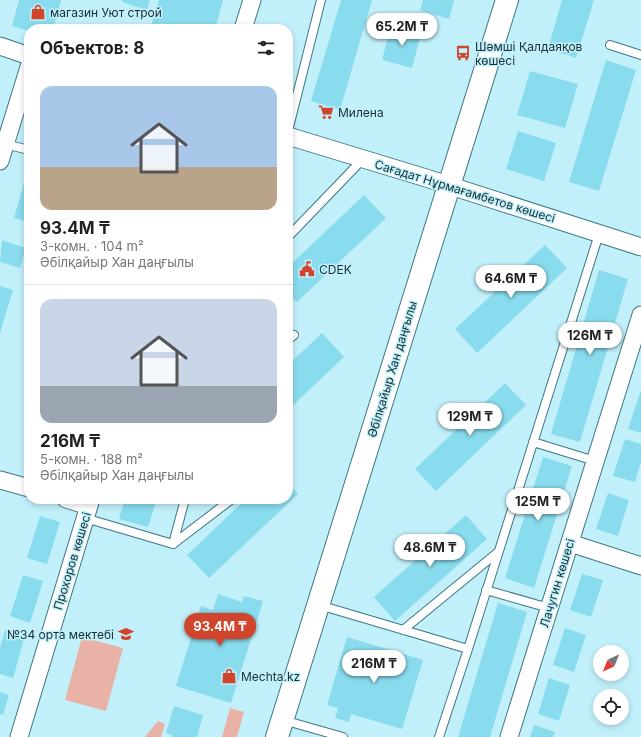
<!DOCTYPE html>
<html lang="ru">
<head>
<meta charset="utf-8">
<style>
  :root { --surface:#fff; --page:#f2f2f2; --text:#202124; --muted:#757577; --line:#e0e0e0; --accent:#d0452c }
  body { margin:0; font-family:Inter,sans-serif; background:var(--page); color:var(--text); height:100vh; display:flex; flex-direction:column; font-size:15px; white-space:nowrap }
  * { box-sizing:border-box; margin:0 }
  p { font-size:13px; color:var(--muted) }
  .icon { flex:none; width:22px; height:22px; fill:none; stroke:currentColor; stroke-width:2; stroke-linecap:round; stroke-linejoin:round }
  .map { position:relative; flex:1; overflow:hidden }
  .side { position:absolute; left:24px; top:24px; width:269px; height:480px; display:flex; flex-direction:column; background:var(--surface); border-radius:16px; box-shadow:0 2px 6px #0003 }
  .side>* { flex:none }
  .needle { width:26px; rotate:223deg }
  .tools { position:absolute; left:593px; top:645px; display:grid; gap:8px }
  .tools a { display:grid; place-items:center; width:36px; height:36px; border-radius:50%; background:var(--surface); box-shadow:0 2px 6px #0003; font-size:20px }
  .price { position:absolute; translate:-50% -34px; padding:0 9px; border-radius:14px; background:#fff; color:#222; font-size:13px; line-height:26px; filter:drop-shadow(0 1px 2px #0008) }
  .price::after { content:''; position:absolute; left:50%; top:24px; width:12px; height:9px; margin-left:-6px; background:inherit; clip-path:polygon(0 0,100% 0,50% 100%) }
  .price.on { background:var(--accent); color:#fff }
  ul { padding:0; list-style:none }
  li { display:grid; align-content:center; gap:8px; height:212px; padding:0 16px }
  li+li { border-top:1px solid var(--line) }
  li span { display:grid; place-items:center; height:124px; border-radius:12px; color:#555 }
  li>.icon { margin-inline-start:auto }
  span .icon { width:72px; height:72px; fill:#fffc; stroke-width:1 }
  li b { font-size:17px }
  h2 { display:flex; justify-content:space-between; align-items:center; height:48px; padding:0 16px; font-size:17px }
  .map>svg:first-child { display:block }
  .green { fill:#e8b2a6 }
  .building { fill:#89dcee }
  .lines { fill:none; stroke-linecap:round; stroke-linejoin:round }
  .lane-casing { stroke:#3d7783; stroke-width:10 }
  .street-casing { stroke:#3d7783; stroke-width:19 }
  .secondary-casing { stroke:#3d7783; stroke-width:24 }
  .lane { stroke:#fff; stroke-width:8 }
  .street { stroke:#fff; stroke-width:17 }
  .secondary { stroke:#fff; stroke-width:22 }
  .labels { text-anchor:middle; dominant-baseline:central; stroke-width:3; stroke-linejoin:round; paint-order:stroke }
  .poi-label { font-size:12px; fill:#172f35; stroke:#c1f0fa; text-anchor:start }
  .street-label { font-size:12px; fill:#172f35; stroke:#c1f0fa }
</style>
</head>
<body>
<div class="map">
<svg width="641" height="737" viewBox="0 0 641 737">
  <rect width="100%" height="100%" fill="#c1f0fa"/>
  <path class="green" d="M 82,637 L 123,648 L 106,711 L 65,700 Z
    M 230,708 L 244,712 L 237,737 L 222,737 Z
    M 158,721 L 165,724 L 161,737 L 145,737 Z"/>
  <path class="building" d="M 19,0 L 61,0 L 53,29 L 29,29 L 29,31 L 12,26 Z
    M 122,0 L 150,0 L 147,10 L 122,2 Z
    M 159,0 L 223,0 L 215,29 L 150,29 Z
    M 341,0 L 372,0 L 340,110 L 311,101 Z
    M 423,0 L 454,0 L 449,19 L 420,10 Z
    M 562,0 L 594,0 L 576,58 L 548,49 Z
    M 391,26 L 421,34 L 412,68 L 382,60 Z
    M 606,60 L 636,70 L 599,191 L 569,182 Z
    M 530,71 L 578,84 L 565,128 L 517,115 Z
    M 518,131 L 556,143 L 544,181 L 506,169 Z
    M 26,176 L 29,177 L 29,222 L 14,218 Z
    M 364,195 L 386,218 L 297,302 L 288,293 L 288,267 Z
    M 2,240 L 26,248 L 20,268 L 0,262 Z
    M 545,245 L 567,268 L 477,353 L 455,329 Z
    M 599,270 L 628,279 L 580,442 L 551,434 Z
    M 0,286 L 13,290 L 0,333 Z
    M 322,333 L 344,357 L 288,410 L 288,365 Z
    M 505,383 L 526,405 L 436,491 L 415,469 Z
    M 641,390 L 641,433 L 628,429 Z
    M 625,439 L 641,444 L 641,462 L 635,482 L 613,476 Z
    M 543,457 L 572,466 L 534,588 L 505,578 Z
    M 288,483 L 298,494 L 209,578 L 187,555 L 246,499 L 288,499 Z
    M 608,493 L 629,500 L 618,536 L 596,529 Z
    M 125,499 L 157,499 L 148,527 L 119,519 Z
    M 466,515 L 487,539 L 395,621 L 374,597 Z
    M 40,516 L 60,522 L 47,564 L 27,558 Z
    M 582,574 L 603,580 L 591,617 L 570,610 Z
    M 23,575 L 43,581 L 30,623 L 10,616 Z
    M 218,594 L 242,602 L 244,596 L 263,601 L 231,703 L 176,686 L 201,606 L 213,610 Z
    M 498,603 L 527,612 L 490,737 L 458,737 Z
    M 565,628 L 586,635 L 574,672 L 553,665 Z
    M 5,630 L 25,636 L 13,678 L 0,674 L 0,648 Z
    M 347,637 L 423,660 L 402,729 L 351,714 L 349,722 L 335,718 L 338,708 L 327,705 Z
    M 549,678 L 570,685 L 559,721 L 538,714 Z
    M 0,692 L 9,695 L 3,715 L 0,714 Z
    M 174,706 L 203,715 L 197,737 L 171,737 L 172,735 L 166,733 Z
    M 534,725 L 555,732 L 553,737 L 530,737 Z"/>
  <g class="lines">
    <g class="lane-casing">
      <path id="lane" d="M 610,45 L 641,55
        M 288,131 L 321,0
        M 5,144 L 29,150
        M 288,237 L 362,160
        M 288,340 L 294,335
        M 533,442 L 595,461
        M 85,518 L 173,544 L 185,499
        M 173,544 L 232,499
        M 486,590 L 549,608
        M 319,605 L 468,649 L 599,234
        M 403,630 L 498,552
        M 283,720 L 343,737
        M 439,737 L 468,649"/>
    </g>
    <g class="street-casing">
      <path id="street" d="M 243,29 L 252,0
        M 0,46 L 29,56
        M 288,136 L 426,178 L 641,247
        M 0,161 L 29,67
        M 0,480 L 29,488
        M 66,499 L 89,506
        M 570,543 L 641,566
        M 19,737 L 91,499
        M 509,737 L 641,315"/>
    </g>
    <g class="secondary-casing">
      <path id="secondary" d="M 277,737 L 507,0"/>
    </g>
    <use href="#lane" class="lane"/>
    <use href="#street" class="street"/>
    <use href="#secondary" class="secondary"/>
  </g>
  <defs>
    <g id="shop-bare" transform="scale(1.2)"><path d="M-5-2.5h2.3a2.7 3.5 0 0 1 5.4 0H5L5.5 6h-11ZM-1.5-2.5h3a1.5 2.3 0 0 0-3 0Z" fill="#d0452c" stroke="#c1f0fa" stroke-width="2.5" paint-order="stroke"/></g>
    <g id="bus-bare" transform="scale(1.2)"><path d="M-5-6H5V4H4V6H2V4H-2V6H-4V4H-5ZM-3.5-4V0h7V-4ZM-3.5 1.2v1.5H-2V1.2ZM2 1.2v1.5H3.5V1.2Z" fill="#d0452c" stroke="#c1f0fa" stroke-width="2.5" paint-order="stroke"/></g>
    <g id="supermarket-bare" transform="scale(1.2)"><path d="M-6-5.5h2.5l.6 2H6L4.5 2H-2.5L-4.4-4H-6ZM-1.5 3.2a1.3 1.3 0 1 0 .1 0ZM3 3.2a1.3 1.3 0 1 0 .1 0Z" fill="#d0452c" stroke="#c1f0fa" stroke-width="2.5" paint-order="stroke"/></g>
    <g id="civic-bare" transform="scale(1.2)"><path d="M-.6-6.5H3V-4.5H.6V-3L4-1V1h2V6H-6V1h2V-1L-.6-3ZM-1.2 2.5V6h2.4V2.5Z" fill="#d0452c" stroke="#c1f0fa" stroke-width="2.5" paint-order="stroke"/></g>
    <g id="school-bare" transform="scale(1.2)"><path d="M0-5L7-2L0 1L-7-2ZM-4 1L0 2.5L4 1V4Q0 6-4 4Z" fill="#d0452c" stroke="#c1f0fa" stroke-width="2.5" paint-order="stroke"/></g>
  </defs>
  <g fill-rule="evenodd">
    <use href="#shop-bare" x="38" y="12"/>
    <use href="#bus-bare" x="463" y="53"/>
    <use href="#supermarket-bare" x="326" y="112"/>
    <use href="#civic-bare" x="307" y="269"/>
    <use href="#school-bare" x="126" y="634"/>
    <use href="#shop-bare" x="229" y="676"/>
  </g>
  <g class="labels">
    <g class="poi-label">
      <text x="50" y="12">магазин Уют строй</text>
      <text x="475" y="46">Шәмші Қалдаяқов<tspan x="475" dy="14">көшесі</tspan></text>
      <text x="338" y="112">Милена</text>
      <text x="319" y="269">CDEK</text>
      <text x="114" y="634" text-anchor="end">№34 орта мектебі</text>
      <text x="241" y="676">Mechta.kz</text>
    </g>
    <g class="street-label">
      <text transform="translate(465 191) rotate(17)">Сағадат Нұрмағамбетов көшесі</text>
      <text transform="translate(392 369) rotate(-73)">Әбілқайыр Хан даңғылы</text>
      <text transform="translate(72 561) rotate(-73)">Прохоров көшесі</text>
      <text transform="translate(557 583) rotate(-73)">Лачугин көшесі</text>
    </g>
  </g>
</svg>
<div class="tools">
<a><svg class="needle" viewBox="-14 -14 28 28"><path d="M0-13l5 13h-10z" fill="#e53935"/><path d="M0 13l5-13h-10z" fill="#757577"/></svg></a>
<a><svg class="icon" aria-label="locate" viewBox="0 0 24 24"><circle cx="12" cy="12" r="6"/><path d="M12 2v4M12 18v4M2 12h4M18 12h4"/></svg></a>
</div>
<b class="price" style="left:402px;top:47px">65.2M ₸</b>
<b class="price" style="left:511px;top:299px">64.6M ₸</b>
<b class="price" style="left:590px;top:356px">126M ₸</b>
<b class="price" style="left:470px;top:437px">129M ₸</b>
<b class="price" style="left:538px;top:522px">125M ₸</b>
<b class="price" style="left:430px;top:568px">48.6M ₸</b>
<b class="price on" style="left:220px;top:647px">93.4M ₸</b>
<b class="price" style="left:374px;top:684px">216M ₸</b>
<section class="side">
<h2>Объектов: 8<svg class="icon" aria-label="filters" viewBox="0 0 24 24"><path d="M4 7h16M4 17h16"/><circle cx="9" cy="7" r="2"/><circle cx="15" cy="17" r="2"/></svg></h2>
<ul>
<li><span style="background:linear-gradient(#a9c7e8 65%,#b9a48a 0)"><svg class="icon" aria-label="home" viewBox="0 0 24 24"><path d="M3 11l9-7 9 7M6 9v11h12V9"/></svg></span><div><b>93.4M ₸</b><p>3-комн. · 104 m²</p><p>Әбілқайыр Хан даңғылы</p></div></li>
<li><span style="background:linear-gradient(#c9d6e8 70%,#9aa5b1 0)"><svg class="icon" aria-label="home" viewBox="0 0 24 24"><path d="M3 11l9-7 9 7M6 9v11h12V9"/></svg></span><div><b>216M ₸</b><p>5-комн. · 188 m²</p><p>Әбілқайыр Хан даңғылы</p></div></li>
</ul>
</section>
</div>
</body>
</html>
